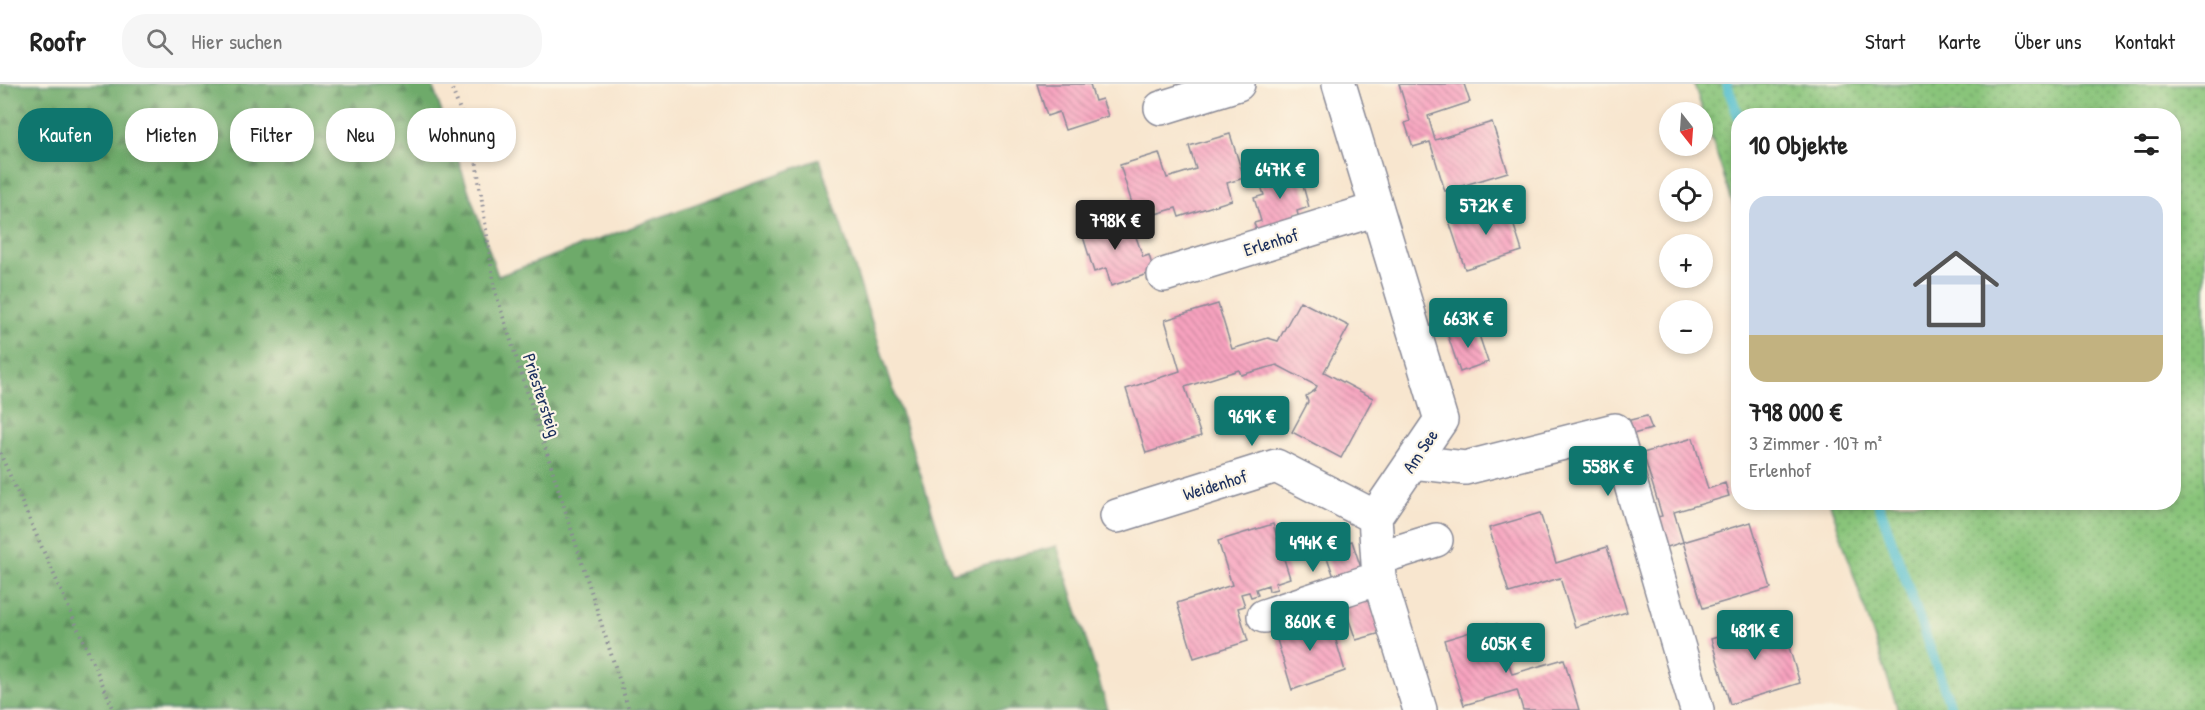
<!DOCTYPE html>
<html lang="de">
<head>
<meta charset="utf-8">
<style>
  :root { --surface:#fff; --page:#f6f6f6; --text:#222; --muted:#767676; --line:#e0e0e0; --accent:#0f766e }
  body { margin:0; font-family:"Patrick Hand",sans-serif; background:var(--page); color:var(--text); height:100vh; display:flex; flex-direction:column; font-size:22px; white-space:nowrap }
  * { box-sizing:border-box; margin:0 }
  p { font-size:20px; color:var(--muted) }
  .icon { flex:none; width:33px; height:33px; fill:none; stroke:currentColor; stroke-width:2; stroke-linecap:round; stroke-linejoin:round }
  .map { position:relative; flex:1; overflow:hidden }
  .drawer { position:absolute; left:1731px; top:24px; width:450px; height:402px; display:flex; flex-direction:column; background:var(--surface); border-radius:24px; box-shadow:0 3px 9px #0003 }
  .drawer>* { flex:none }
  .hud { position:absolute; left:18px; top:24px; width:570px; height:54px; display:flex; gap:12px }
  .needle { width:39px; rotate:163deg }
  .tools { position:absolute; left:1659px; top:18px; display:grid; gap:12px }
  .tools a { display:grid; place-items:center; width:54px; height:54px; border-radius:50%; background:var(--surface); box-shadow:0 3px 9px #0003; font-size:30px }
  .price { position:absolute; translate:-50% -51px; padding:0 14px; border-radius:6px; background:var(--accent); color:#fff; font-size:20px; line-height:39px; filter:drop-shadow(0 2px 3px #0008) }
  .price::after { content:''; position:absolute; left:50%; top:36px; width:18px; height:14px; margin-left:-9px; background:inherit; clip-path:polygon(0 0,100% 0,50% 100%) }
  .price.current { background:#222; color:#fff }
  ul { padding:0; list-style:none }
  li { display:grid; align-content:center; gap:12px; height:318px; padding:0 18px }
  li+li { border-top:2px solid var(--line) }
  li span { display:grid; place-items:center; height:186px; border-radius:18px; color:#555 }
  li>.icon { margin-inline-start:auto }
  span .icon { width:108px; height:108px; fill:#fffc; stroke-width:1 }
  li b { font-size:26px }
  h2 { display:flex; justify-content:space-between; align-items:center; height:72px; padding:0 18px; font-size:26px }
  .tag { padding:0 21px; border-radius:24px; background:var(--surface); box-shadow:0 3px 9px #0003; font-size:21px; line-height:54px }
  .tag.current { background:var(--accent); color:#fff }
  header { display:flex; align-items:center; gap:36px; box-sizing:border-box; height:84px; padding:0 30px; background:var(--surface); border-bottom:2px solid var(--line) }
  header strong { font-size:28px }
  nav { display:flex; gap:33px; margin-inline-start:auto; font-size:21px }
  .search { width:420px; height:54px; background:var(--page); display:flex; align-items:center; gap:15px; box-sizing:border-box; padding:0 21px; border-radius:24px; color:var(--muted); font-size:22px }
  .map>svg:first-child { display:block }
  .green { fill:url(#green-dots); stroke:#527a6c; stroke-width:1.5 }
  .forest { fill:url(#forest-firs); stroke:#446c64; stroke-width:1.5 }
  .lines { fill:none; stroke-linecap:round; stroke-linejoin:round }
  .stream { stroke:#54bfce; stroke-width:10 }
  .building { fill:url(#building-back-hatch) }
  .minor-casing { stroke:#8a8a96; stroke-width:36 }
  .path { stroke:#8a8a96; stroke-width:4; stroke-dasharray:1.5 4.5; stroke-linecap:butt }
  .minor { stroke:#fff; stroke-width:33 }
  .labels { text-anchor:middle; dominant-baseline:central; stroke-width:4.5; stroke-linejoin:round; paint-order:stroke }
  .street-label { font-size:18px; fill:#1b2f5e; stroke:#fcf5e5 }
</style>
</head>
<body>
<header>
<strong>Roofr</strong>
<div class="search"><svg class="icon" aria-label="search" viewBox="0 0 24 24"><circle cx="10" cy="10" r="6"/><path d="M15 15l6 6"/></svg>Hier suchen</div>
<nav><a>Start</a><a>Karte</a><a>Über uns</a><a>Kontakt</a></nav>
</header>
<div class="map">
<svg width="2205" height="626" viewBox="0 0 2205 626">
  <defs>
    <pattern id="green-dots" width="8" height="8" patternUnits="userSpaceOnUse" patternTransform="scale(1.5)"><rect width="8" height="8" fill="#89c47a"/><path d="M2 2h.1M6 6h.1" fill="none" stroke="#6fa067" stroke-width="1.8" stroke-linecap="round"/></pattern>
    <pattern id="forest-firs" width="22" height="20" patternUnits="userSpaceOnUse" patternTransform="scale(1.5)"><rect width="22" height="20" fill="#6eaa6a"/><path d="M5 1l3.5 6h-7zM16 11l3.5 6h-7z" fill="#5a8b5a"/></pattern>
    <pattern id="building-back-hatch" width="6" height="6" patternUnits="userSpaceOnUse" patternTransform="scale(1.5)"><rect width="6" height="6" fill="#f8a3bf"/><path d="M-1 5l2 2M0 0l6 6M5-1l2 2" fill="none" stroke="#c8859e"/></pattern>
  </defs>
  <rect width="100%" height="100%" fill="#fcf5e5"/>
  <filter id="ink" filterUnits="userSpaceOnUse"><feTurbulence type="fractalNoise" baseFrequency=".0167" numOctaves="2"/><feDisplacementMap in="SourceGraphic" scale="12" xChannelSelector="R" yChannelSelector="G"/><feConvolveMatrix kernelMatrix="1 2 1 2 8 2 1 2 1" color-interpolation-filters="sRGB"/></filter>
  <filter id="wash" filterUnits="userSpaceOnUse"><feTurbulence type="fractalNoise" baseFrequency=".008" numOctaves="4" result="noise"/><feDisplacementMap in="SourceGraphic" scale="24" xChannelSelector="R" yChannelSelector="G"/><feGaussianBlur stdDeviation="1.35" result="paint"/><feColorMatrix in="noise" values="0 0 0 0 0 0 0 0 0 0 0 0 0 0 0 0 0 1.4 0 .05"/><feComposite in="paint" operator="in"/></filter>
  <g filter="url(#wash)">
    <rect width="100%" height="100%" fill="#f8e6cf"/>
    <path class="green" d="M 1694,0 L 2205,0 L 2205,626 L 1898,626 L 1830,419 L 2174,418 L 2174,32 L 1738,32 L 1738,136 Z"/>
    <path class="forest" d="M 0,0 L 432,0 L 498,192 L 820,75 L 952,489 L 1057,462 L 1108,626 L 0,626 Z"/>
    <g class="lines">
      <path class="stream" d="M 1727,0 L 1738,32
        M 1878,418 L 1952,626"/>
    </g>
    <g id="blocks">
      <path class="building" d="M 1037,0 L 1090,0 L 1095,17 L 1102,15 L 1108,32 L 1065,46 L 1059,28 L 1047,32 Z
        M 1399,0 L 1464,0 L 1470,18 L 1428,32 L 1435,56 L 1492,38 L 1508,88 L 1445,107 L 1430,58 L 1413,63 L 1405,39 L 1410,37 Z
        M 1230,50 L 1244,94 L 1227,99 L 1232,116 L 1179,133 L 1176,124 L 1152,131 L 1149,121 L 1134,126 L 1120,81 L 1159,69 L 1167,94 L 1196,85 L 1189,62 Z
        M 1296,77 L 1309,123 L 1297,127 L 1301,143 L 1259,155 L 1254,139 L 1261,137 L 1254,114 L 1264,111 L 1257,89 Z
        M 1507,120 L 1522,167 L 1465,185 L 1449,137 Z
        M 1119,131 L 1125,153 L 1135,150 L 1143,173 L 1149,171 L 1154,188 L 1111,202 L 1106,184 L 1094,188 L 1080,143 Z
        M 1300,217 L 1349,242 L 1324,288 L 1373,314 L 1341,374 L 1292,348 L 1308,318 L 1306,312 L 1315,306 L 1317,302 L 1277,281 L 1241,291 L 1239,286 L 1185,303 L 1201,352 L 1146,369 L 1126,305 L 1180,287 L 1165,236 L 1218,220 L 1232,265 L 1268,254 L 1278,257 Z
        M 1476,242 L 1488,278 L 1460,288 L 1448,252 Z
        M 1647,332 L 1652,345 L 1629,351 L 1626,337 Z
        M 1693,354 L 1708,405 L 1725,399 L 1729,412 L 1674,428 L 1683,458 L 1751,438 L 1771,504 L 1703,524 L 1683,458 L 1661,465 L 1652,434 L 1662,432 L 1643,369 Z
        M 1540,429 L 1556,479 L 1607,463 L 1627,528 L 1575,543 L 1560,494 L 1509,509 L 1489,444 Z
        M 1273,440 L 1290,494 L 1275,499 L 1277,505 L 1269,507 L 1268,501 L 1256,505 L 1258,511 L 1251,513 L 1249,508 L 1241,510 L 1245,522 L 1238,524 L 1248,557 L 1194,574 L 1177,519 L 1232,501 L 1218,457 Z
        M 1352,457 L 1365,496 L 1338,504 L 1324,465 Z
        M 1369,511 L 1381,549 L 1356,556 L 1343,519 Z
        M 1313,531 L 1314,536 L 1329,533 L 1345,587 L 1292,606 L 1275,549 L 1301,541 L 1299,535 Z
        M 1780,534 L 1800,599 L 1730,620 L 1711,555 Z
        M 1497,540 L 1512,590 L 1564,575 L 1579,626 L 1523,626 L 1517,606 L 1464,621 L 1444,556 Z"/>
    </g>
  </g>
  <g filter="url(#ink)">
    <use href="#blocks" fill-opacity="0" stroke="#8a8a96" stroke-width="1.5"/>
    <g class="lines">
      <g class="minor-casing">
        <path id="minor" d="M 1339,0 L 1441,336 L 1375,433 L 1379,494 L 1420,626
          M 1161,24 L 1238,0
          M 1164,191 L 1377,125
          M 1413,378 L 1465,384 L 1615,346 L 1697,626
          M 1117,432 L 1276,382 L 1375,433
          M 1378,474 L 1436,456
          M 1264,532 L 1379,494"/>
      </g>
      <path class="path" d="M 450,0 L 474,62 L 495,207 L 629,626
        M 0,369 L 114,626"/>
      <use href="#minor" class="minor"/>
    </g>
  </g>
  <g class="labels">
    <g class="street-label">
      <text transform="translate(1271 158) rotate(-17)">Erlenhof</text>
      <text transform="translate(542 311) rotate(72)">Priestersteig</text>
      <text transform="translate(1420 367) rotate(-56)">Am See</text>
      <text transform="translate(1215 401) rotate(-17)">Weidenhof</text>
    </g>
  </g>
</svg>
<div class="tools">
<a><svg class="needle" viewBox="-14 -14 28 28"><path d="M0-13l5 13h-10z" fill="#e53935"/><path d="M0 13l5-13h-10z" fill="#767676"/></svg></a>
<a><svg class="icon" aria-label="locate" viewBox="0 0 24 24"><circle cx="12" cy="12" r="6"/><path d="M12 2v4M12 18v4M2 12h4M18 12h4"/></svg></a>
<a>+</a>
<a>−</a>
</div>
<b class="price" style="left:1280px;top:116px">647K €</b>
<b class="price" style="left:1486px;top:152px">572K €</b>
<b class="price current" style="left:1115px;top:167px">798K €</b>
<b class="price" style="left:1468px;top:265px">663K €</b>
<b class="price" style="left:1252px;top:363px">969K €</b>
<b class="price" style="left:1608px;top:413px">558K €</b>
<b class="price" style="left:1313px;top:489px">494K €</b>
<b class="price" style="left:1310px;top:568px">860K €</b>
<b class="price" style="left:1755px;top:577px">481K €</b>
<b class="price" style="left:1506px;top:590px">605K €</b>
<div class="hud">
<a class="tag current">Kaufen</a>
<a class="tag">Mieten</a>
<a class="tag">Filter</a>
<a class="tag">Neu</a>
<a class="tag">Wohnung</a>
</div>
<section class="drawer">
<h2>10 Objekte<svg class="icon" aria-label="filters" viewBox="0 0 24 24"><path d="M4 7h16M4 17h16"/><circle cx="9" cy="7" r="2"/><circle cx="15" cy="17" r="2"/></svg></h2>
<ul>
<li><span style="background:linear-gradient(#c9d6e8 75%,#c2b280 0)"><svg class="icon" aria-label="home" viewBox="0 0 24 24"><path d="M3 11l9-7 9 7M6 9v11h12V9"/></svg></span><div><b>798 000 €</b><p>3 Zimmer · 107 m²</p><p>Erlenhof</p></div></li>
</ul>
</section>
</div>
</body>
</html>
